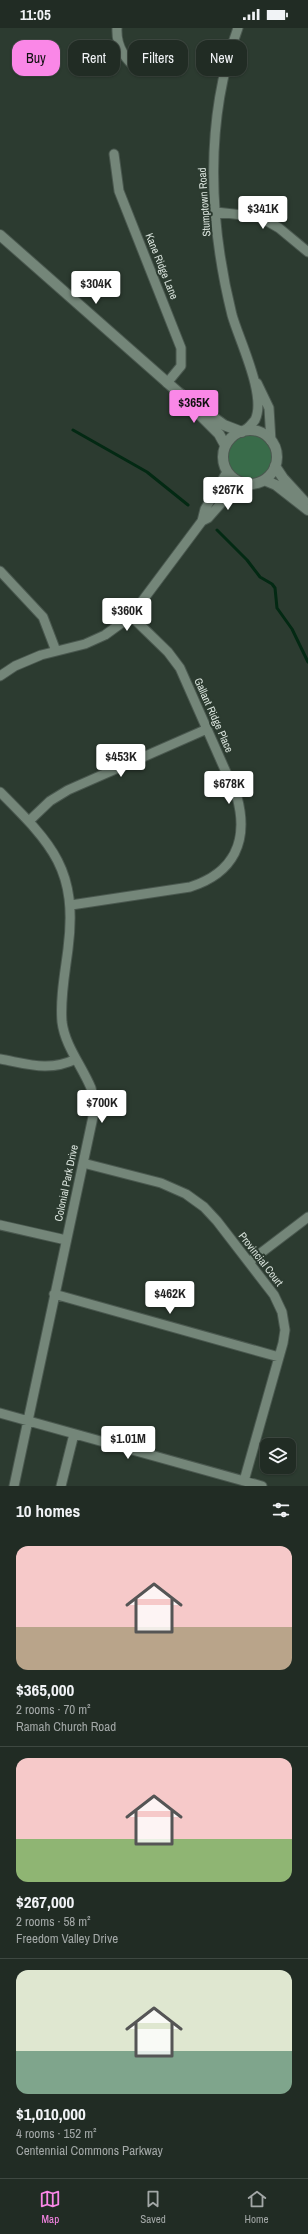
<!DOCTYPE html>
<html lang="en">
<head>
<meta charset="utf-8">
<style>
  :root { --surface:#212c24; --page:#29342c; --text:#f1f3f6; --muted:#a2a7a6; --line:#3e4841; --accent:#fa87e7 }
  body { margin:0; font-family:"Archivo Narrow",sans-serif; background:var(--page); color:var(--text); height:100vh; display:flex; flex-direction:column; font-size:15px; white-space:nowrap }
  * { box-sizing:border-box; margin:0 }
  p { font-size:13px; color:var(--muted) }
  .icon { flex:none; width:22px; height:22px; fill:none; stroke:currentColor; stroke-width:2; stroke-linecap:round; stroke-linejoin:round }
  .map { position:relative; height:1458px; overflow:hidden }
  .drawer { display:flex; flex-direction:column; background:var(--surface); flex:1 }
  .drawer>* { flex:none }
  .top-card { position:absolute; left:12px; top:12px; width:284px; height:36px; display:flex; gap:8px }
  .buttons { position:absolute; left:260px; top:1410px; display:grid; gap:8px }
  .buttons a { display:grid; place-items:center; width:36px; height:36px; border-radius:8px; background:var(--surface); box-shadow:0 1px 3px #0004,0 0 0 1px var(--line); font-size:20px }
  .price { position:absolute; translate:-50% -34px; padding:0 9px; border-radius:4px; background:#fff; color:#222; font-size:13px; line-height:26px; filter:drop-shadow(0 1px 2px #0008) }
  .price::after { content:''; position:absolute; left:50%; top:24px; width:12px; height:9px; margin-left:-6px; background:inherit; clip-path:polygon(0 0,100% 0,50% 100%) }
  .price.selected { background:var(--accent); color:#111 }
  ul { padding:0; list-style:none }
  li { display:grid; align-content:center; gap:8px; height:212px; padding:0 16px }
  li+li { border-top:1px solid var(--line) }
  li span { display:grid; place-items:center; height:124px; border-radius:12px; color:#555 }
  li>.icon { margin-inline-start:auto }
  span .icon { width:72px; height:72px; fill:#fffc; stroke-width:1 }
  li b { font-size:17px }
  h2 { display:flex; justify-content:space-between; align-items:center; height:48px; padding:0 16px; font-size:17px }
  .chip { padding:0 14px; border-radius:12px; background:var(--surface); box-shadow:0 1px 3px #0004,0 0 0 1px var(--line); font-size:14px; line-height:36px }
  .chip.selected { background:var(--accent); color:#111 }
  .status { display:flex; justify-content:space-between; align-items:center; height:28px; padding:0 20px; background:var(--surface); direction:ltr }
  .status svg { height:11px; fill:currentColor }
  .menu { display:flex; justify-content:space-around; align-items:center; height:56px; border-top:1px solid var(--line); background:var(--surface); font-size:11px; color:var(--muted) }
  .menu a { display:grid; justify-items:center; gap:2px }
  .menu .selected { color:var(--accent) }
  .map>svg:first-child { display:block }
  .green { fill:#396c4a }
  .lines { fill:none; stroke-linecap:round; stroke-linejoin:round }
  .stream { stroke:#032913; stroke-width:3 }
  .minor-casing { stroke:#4a584f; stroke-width:11 }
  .secondary-casing { stroke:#4a584f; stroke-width:12 }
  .minor { stroke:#748679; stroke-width:9 }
  .secondary { stroke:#748679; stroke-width:10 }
  .labels { text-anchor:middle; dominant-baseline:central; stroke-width:4; stroke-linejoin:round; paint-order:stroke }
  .street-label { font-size:11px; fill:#d8e2db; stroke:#2c3b30 }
</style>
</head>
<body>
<div class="status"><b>11:05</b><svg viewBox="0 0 49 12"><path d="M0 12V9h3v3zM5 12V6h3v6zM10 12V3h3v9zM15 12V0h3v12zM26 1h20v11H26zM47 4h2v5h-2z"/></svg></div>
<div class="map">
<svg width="308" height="1458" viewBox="0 0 308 1458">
  <rect width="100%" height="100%" fill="#2c3b30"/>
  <path class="green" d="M223 429a27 27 0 1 1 54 0a27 27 0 1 1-54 0Z"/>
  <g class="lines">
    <path class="stream" d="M 73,402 L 147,444 L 188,477
      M 217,502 L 247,532 L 260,549 L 272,556 L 275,560 L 277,580 L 292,601 L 308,634"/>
    <g class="minor-casing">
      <path id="minor" d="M 117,0 C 116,19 125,32 140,43
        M 238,0 C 204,92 209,194 232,287 C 239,312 267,368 255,392 C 252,396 248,400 244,403
        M 114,126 L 119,163 L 181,320 L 181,338 L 167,355
        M 216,184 L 260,189 L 279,200 L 308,224
        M 257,355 L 269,380 L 271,413
        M 202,493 L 208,490 L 240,454
        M 0,543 L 43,589 L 56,623
        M 0,648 L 15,638 L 41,627 L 85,616 L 105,607 L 131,588 L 202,493 L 205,481 L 227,444
        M 0,764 C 53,817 78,842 68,921 C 65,945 60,970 62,994 C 65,1018 82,1038 91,1060 C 93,1067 93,1077 94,1084 L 14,1458
        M 29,793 L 50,773 L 68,762 L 207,701
        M 71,877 L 190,859 C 234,845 249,813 237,769 L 180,640 L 168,624 L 131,588
        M 0,1031 C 28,1036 49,1044 76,1031
        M 83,1135 L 161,1155 L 186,1166 L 204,1179 L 217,1193 L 274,1267 L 282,1284 L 285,1302 L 283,1315 L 244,1453
        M 0,1197 L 66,1212
        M 249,1234 L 308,1189
        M 54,1266 L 279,1329
        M 0,1385 L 262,1458
        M 61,1458 L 74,1406"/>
    </g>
    <g class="secondary-casing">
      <path id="secondary" d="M 0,207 L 178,364 L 224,397 L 242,404
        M 196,383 L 219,406 L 225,417
        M223 429a27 27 0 1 1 54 0a27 27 0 1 1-54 0Z
        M 275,438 L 283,450 L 304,473
        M 264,452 L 276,457 L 308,482"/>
    </g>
    <use href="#minor" class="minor"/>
    <use href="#secondary" class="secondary"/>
  </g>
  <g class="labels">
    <g class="street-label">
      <text transform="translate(204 174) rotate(-94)">Stumptown Road</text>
      <text transform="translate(162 238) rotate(68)">Kane Ridge Lane</text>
      <text transform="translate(214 687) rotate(66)">Gallant Ridge Place</text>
      <text transform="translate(66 1155) rotate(-78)">Colonial Park Drive</text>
      <text transform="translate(261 1231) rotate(52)">Provincial Court</text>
    </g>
  </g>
</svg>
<div class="buttons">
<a><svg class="icon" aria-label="layers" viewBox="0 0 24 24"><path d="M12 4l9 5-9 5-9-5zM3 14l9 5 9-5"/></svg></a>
</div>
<b class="price" style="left:263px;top:202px">$341K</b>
<b class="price" style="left:96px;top:277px">$304K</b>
<b class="price selected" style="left:194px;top:396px">$365K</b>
<b class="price" style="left:228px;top:483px">$267K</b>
<b class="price" style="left:127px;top:604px">$360K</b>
<b class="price" style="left:121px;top:750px">$453K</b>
<b class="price" style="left:229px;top:777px">$678K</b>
<b class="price" style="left:102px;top:1096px">$700K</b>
<b class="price" style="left:170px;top:1287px">$462K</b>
<b class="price" style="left:128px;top:1432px">$1.01M</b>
<div class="top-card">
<a class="chip selected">Buy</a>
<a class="chip">Rent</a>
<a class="chip">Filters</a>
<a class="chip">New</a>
</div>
</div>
<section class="drawer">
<h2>10 homes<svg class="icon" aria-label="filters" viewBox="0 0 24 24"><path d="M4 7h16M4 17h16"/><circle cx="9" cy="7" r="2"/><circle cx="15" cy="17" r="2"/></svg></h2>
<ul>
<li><span style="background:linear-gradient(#f6c9c9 65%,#b9a48a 0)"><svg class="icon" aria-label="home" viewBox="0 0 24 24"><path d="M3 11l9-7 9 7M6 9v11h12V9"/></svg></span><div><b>$365,000</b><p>2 rooms · 70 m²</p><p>Ramah Church Road</p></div></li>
<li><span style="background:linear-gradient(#f6c9c9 65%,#8fb573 0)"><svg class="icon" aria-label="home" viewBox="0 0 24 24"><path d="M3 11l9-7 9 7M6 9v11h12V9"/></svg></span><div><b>$267,000</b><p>2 rooms · 58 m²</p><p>Freedom Valley Drive</p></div></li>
<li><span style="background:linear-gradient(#dfe7d0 65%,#7fa58c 0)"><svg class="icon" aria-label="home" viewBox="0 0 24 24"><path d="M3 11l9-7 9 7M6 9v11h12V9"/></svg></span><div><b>$1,010,000</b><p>4 rooms · 152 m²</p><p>Centennial Commons Parkway</p></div></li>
</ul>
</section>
<nav class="menu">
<a class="selected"><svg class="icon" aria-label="map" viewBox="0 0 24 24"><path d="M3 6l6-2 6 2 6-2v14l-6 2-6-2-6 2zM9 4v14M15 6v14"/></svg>Map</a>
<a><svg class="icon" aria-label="saved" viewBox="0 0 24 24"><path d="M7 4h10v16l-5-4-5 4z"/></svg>Saved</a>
<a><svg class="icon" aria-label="home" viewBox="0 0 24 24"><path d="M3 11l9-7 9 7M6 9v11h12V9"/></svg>Home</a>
</nav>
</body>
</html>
